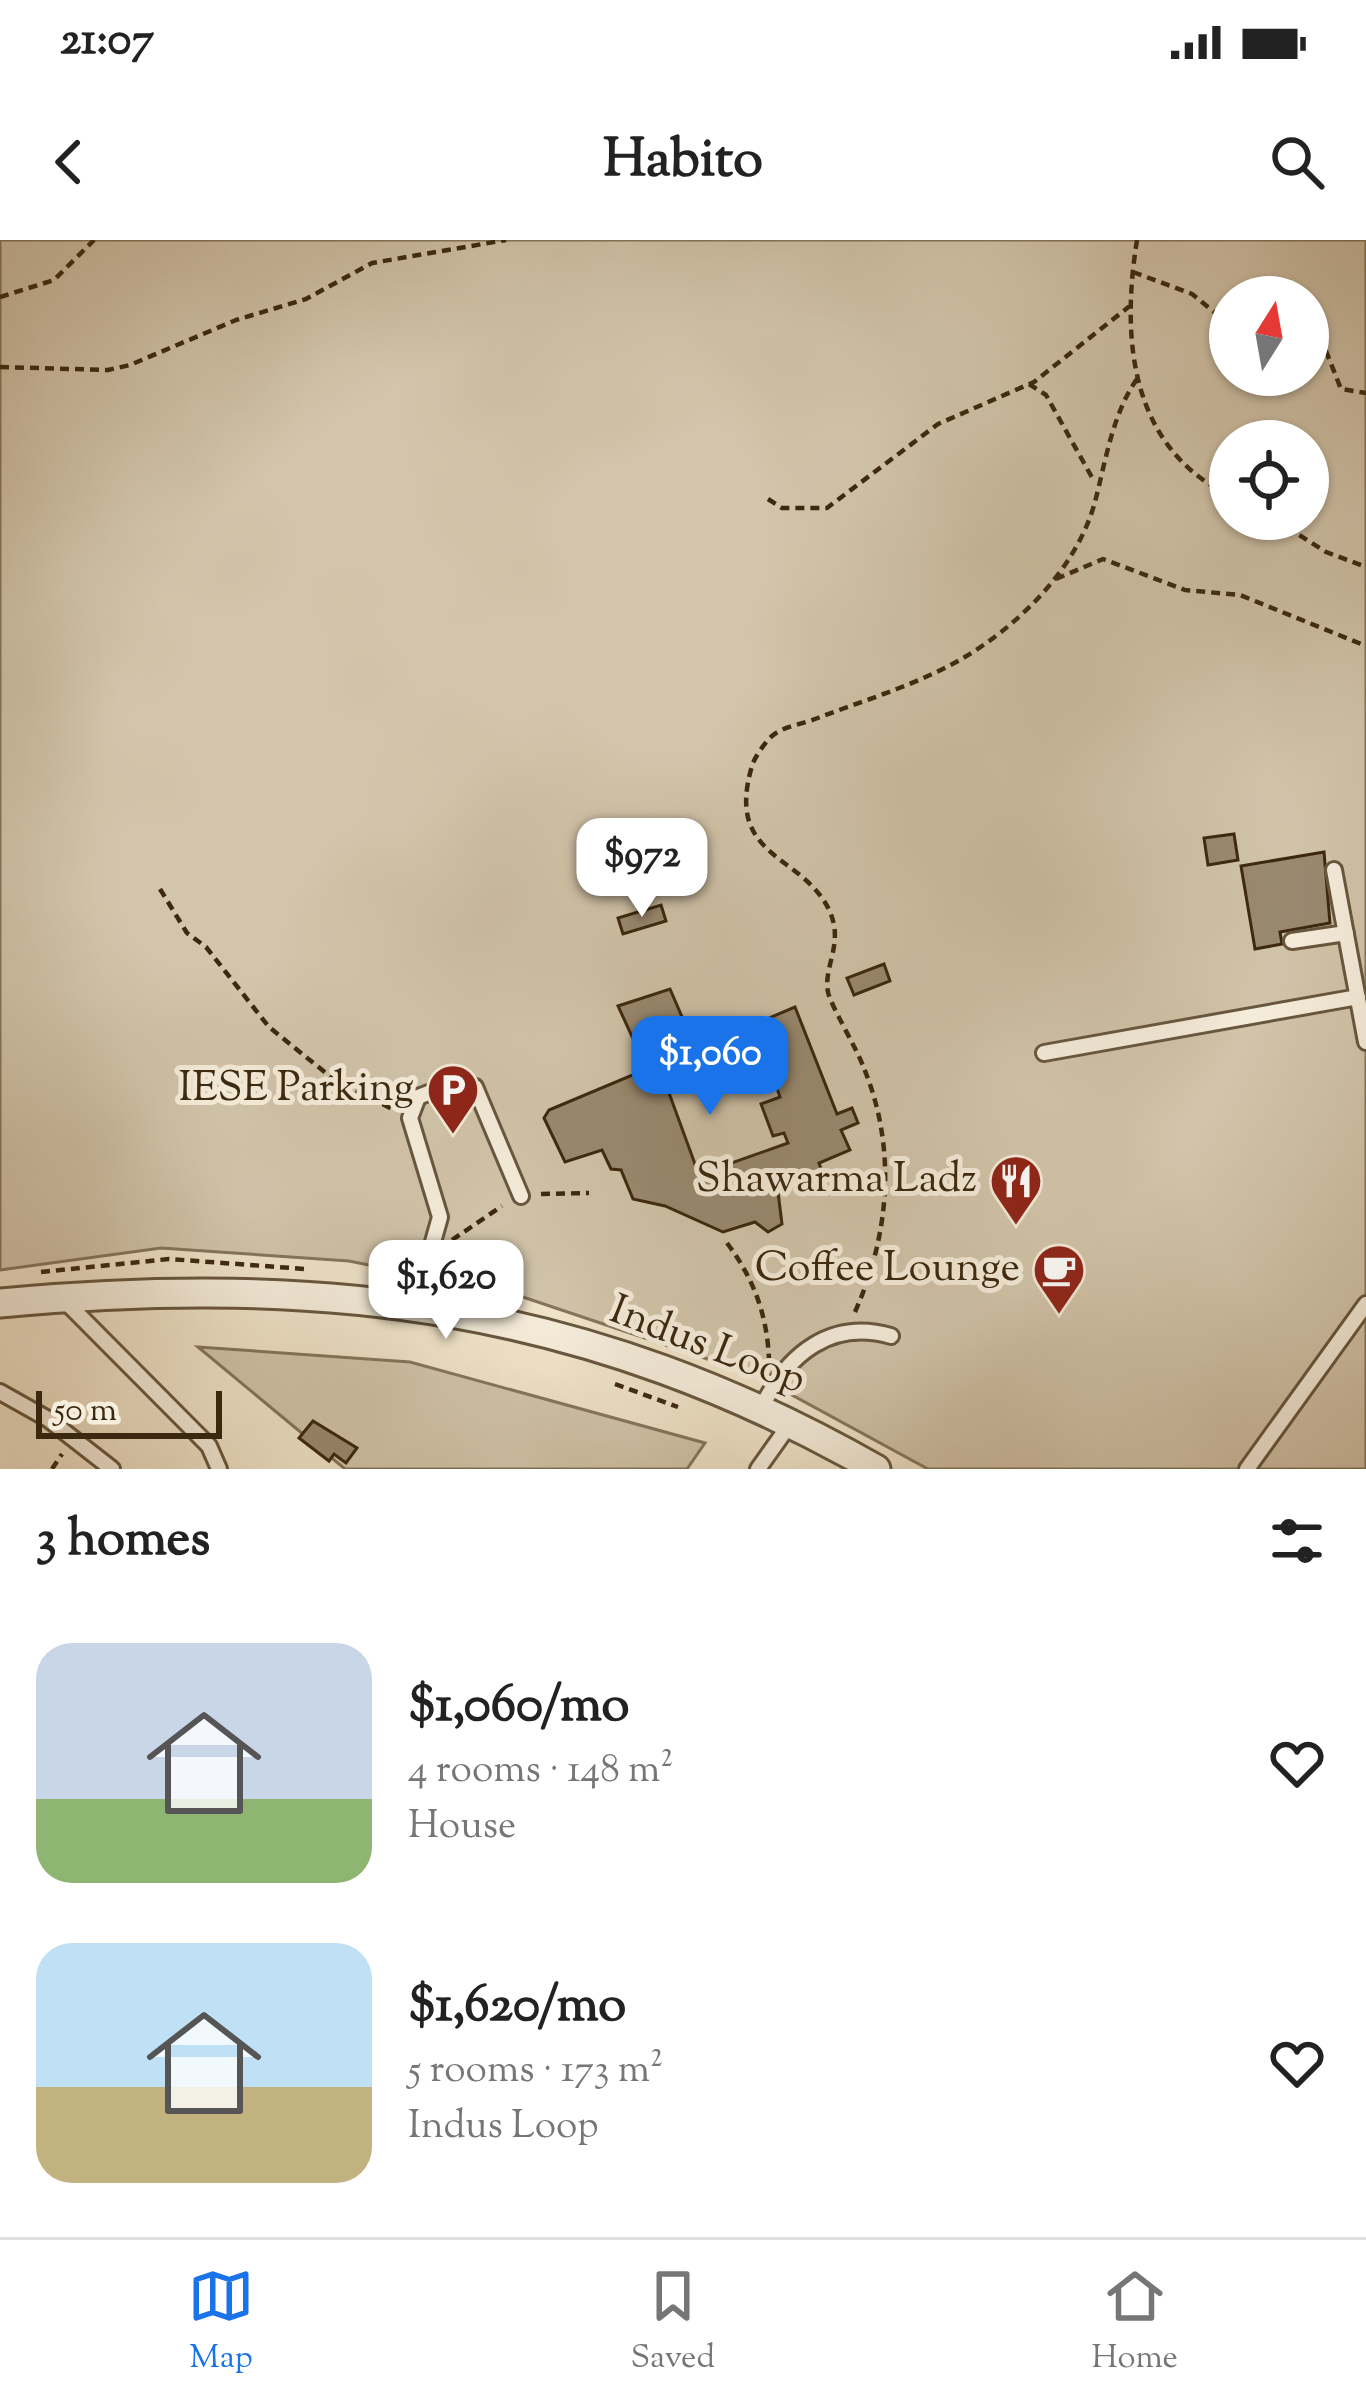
<!DOCTYPE html>
<html lang="en">
<head>
<meta charset="utf-8">
<style>
  :root { --surface:#fff; --page:#f6f6f6; --text:#222; --muted:#767676; --line:#e0e0e0; --accent:#1a73e8 }
  body { margin:0; font-family:"Sorts Mill Goudy",serif; background:var(--page); color:var(--text); height:100vh; display:flex; flex-direction:column; font-size:45px; white-space:nowrap }
  * { box-sizing:border-box; margin:0 }
  p { font-size:39px; color:var(--muted) }
  .icon { flex:none; width:66px; height:66px; fill:none; stroke:currentColor; stroke-width:2; stroke-linecap:round; stroke-linejoin:round }
  .map { position:relative; height:1229px; overflow:hidden }
  .side { display:flex; flex-direction:column; background:var(--surface); flex:1 }
  .side>* { flex:none }
  .needle { width:78px; rotate:11deg }
  .tools { position:absolute; left:1209px; top:36px; display:grid; gap:24px }
  .tools a { display:grid; place-items:center; width:120px; height:120px; border-radius:50%; background:var(--surface); box-shadow:0 3px 9px #0004; font-size:60px }
  .scale { position:absolute; left:36px; bottom:30px; width:186px; box-sizing:border-box; padding-left:12px; border:6px solid #3b280f; border-top:0; font-size:33px; line-height:42px; white-space:nowrap; color:#3b280f; -webkit-text-stroke:9px #f6eedd; paint-order:stroke }
  .price { position:absolute; translate:-50% -102px; padding:0 27px; border-radius:24px; background:#fff; color:#222; font-size:39px; line-height:78px; filter:drop-shadow(0 3px 6px #0008) }
  .price::after { content:''; position:absolute; left:50%; top:72px; width:36px; height:27px; margin-left:-18px; background:inherit; clip-path:polygon(0 0,100% 0,50% 100%) }
  .price.active { background:var(--accent); color:#fff }
  ul { padding:0; list-style:none }
  li { display:flex; align-items:center; gap:36px; height:300px; padding:0 36px }
  li span { display:grid; place-items:center; flex:none; width:336px; height:240px; border-radius:36px; color:#555 }
  li>.icon { margin-inline-start:auto }
  span .icon { width:144px; height:144px; fill:#fffc; stroke-width:1 }
  li b { font-size:51px }
  h2 { display:flex; justify-content:space-between; align-items:center; height:144px; padding:0 36px; font-size:51px }
  .status { display:flex; justify-content:space-between; align-items:center; height:84px; padding:0 60px; background:var(--surface); direction:ltr }
  .status svg { height:33px; fill:currentColor }
  header { display:flex; justify-content:space-between; align-items:center; height:156px; padding:0 36px; background:var(--surface); font-size:54px; font-weight:700 }
  .tab-bar { display:flex; justify-content:space-around; align-items:center; height:168px; border-top:3px solid var(--line); background:var(--surface); font-size:33px; color:var(--muted) }
  .tab-bar a { display:grid; justify-items:center; gap:6px }
  .tab-bar .active { color:var(--accent) }
  .map>svg:first-child { display:block }
  .green { fill:#d2c5ab; stroke:#86765d; stroke-width:3; fill-rule:evenodd }
  .building { fill:#9a8a71; stroke:#3b280f; stroke-width:3; fill-rule:evenodd }
  .lines { fill:none; stroke-linecap:round; stroke-linejoin:round }
  .service-casing { stroke:#68573e; stroke-width:20 }
  .minor-casing { stroke:#68573e; stroke-width:33 }
  .path { stroke:#3b280f; stroke-width:4.5; stroke-dasharray:9 6; stroke-linecap:butt }
  .service { stroke:#f6eedd; stroke-width:14 }
  .minor { stroke:#f6eedd; stroke-width:27 }
  .labels { text-anchor:middle; dominant-baseline:central; stroke-width:10; stroke-linejoin:round; paint-order:stroke }
  .poi-label { font-size:42px; fill:#3b280f; stroke:#f6eedd; text-anchor:end }
  .street-label { font-size:42px; fill:#3b280f; stroke:#f6eedd }
</style>
</head>
<body>
<div class="status"><b>21:07</b><svg viewBox="0 0 49 12"><path d="M0 12V9h3v3zM5 12V6h3v6zM10 12V3h3v9zM15 12V0h3v12zM26 1h20v11H26zM47 4h2v5h-2z"/></svg></div>
<header><svg class="icon" aria-label="back" viewBox="0 0 24 24"><path d="M15 5l-7 7 7 7"/></svg>Habito<svg class="icon" aria-label="search" viewBox="0 0 24 24"><circle cx="10" cy="10" r="6"/><path d="M15 15l6 6"/></svg></header>
<div class="map">
<svg width="1366" height="1229" viewBox="0 0 1366 1229">
  <rect width="100%" height="100%" fill="#f1e5cb"/>
  <filter id="stains"><feTurbulence type="fractalNoise" baseFrequency=".00167" numOctaves="4"/><feColorMatrix values="0 0 0 0 .2 0 0 0 0 .09 0 0 0 0 .02 0 0 0 .5 -.17"/></filter>
  <radialGradient id="worn" r=".72"><stop offset=".6" stop-color="#630" stop-opacity="0"/><stop offset="1" stop-color="#630" stop-opacity=".3"/></radialGradient>
  <path class="green" d="M 0,0 L 1366,0 L 1366,1229 L 928,1229 L 755,1135 L 514,1054 L 349,1021 L 161,1008 L 0,1030 ZM 1230,57 L 1308,57 L 1308,135 L 1230,135 ZM 1230,201 L 1308,201 L 1308,279 L 1230,279 Z
    M 198,1107 L 410,1122 L 705,1203 L 687,1229 L 345,1229 Z"/>
  <path class="building" d="M 1234,594 L 1238,620 L 1208,625 L 1204,598 Z
    M 1324,612 L 1330,683 L 1280,692 L 1282,704 L 1255,709 L 1241,626 Z
    M 661,665 L 666,681 L 623,694 L 618,678 Z
    M 884,724 L 890,741 L 854,755 L 847,738 Z
    M 670,749 L 696,809 L 795,767 L 837,874 L 852,868 L 858,883 L 841,890 L 850,910 L 819,923 L 823,934 L 778,952 L 782,984 L 768,992 L 755,982 L 723,992 L 665,966 L 633,959 L 621,930 L 611,929 L 602,910 L 565,922 L 544,878 L 549,870 L 647,829 L 618,766 ZM 725,811 L 737,844 L 771,832 L 780,857 L 761,864 L 773,896 L 784,893 L 788,903 L 712,930 L 707,919 L 695,924 L 669,853 L 707,839 L 700,820 Z
    M 313,1181 L 357,1208 L 346,1223 L 334,1214 L 329,1221 L 299,1198 Z"/>
  <g class="lines">
    <g class="service-casing">
      <path id="service" d="M 1334,630 L 1366,802
        M 1292,701 L 1346,693
        M 1044,813 L 1358,757
        M 65,1061 L 209,1206 L 219,1229
        M 415,1066 L 440,977 L 410,878 L 418,857 L 457,842 L 475,847 L 521,956
        M 0,1152 L 48,1179 L 112,1229
        M 762,1167 C 788,1113 832,1079 891,1096
        M 758,1229 L 790,1184
        M 1247,1229 L 1366,1064"/>
    </g>
    <g class="minor-casing">
      <path id="minor" d="M 0,1063 C 326,1033 588,1065 876,1229"/>
    </g>
    <path class="path" d="M 1137,0 C 1121,99 1130,207 1230,256
      M 1133,32 L 1192,54 L 1230,85
      M 0,57 L 54,40 L 94,0
      M 1308,89 L 1316,107 L 1326,111 L 1341,149 L 1366,153
      M 0,127 L 108,130 L 130,125 L 236,80 L 306,59 L 372,23 L 506,0
      M 1029,144 L 1046,155 L 1094,241
      M 768,259 L 782,268 L 827,268 L 938,184 L 1034,142 L 1131,65
      M 1274,279 L 1326,312 L 1366,327
      M 1056,339 L 1103,319 L 1185,350 L 1240,355 L 1366,406
      M 160,649 L 187,693 L 206,707 L 269,787 L 332,838 L 394,870
      M 541,954 L 589,953
      M 452,1000 L 502,966
      M 727,1003 C 754,1039 767,1075 769,1119
      M 41,1032 L 169,1019 L 305,1029
      M 855,1072 C 890,993 897,907 863,826 C 857,809 830,764 828,752 C 823,727 844,704 830,672 C 804,613 724,620 752,526 C 754,518 766,501 772,496 C 782,487 802,484 815,479 C 862,461 913,446 958,421 C 1018,387 1079,327 1096,258 C 1106,219 1113,173 1137,139
      M 615,1144 L 678,1167
      M 52,1229 L 62,1214"/>
    <use href="#service" class="service"/>
    <use href="#minor" class="minor"/>
  </g>
  <defs>
    <g id="parking-pin" transform="scale(2.7)"><path d="M0 17L-7.5 6A9.5 9.5 0 1 1 7.5 6Z" fill="#8f2418" stroke="#f6eedd"/><path d="M-3.5-5.5H1a3.5 3.5 0 0 1 0 7H-1V5.5H-3.5ZM-1-3.4V-.6H.8a1.4 1.4 0 0 0 0-2.8Z" fill="#fff"/></g>
    <g id="restaurant-pin" transform="scale(2.7)"><path d="M0 17L-7.5 6A9.5 9.5 0 1 1 7.5 6Z" fill="#8f2418" stroke="#f6eedd"/><path d="M-5-6h1v4h1v-4h1v4h1v-4h1v5L-1.5 .5V6h-2V.5L-5-1ZM5-6V6H3V1.5H1.5Q1.5-4 5-6Z" fill="#fff"/></g>
    <g id="cafe-pin" transform="scale(2.7)"><path d="M0 17L-7.5 6A9.5 9.5 0 1 1 7.5 6Z" fill="#8f2418" stroke="#f6eedd"/><path d="M-5.5-4.5H6V0H3Q3 3.5 0 3.5H-2.5Q-5.5 3.5-5.5 0ZM3-3.2v2h1.7v-2ZM-6 4.5H4V6H-6Z" fill="#fff"/></g>
  </defs>
  <g fill-rule="evenodd">
    <use href="#parking-pin" x="453" y="850"/>
    <use href="#restaurant-pin" x="1016" y="941"/>
    <use href="#cafe-pin" x="1059" y="1030"/>
  </g>
  <g class="labels">
    <g class="poi-label">
      <text x="414" y="850">IESE Parking</text>
      <text x="977" y="941">Shawarma Ladz</text>
      <text x="1020" y="1030">Coffee Lounge</text>
    </g>
    <g class="street-label">
      <text transform="translate(707 1107) rotate(21)">Indus Loop</text>
    </g>
  </g>
  <rect width="100%" height="100%" filter="url(#stains)"/>
  <rect width="100%" height="100%" fill="url(#worn)"/>
</svg>
<div class="tools">
<a><svg class="needle" viewBox="-14 -14 28 28"><path d="M0-13l5 13h-10z" fill="#e53935"/><path d="M0 13l5-13h-10z" fill="#767676"/></svg></a>
<a><svg class="icon" aria-label="locate" viewBox="0 0 24 24"><circle cx="12" cy="12" r="6"/><path d="M12 2v4M12 18v4M2 12h4M18 12h4"/></svg></a>
</div>
<div class="scale">50 m</div>
<b class="price" style="left:642px;top:680px">$972</b>
<b class="price active" style="left:710px;top:878px">$1,060</b>
<b class="price" style="left:446px;top:1102px">$1,620</b>
</div>
<section class="side">
<h2>3 homes<svg class="icon" aria-label="filters" viewBox="0 0 24 24"><path d="M4 7h16M4 17h16"/><circle cx="9" cy="7" r="2"/><circle cx="15" cy="17" r="2"/></svg></h2>
<ul>
<li><span style="background:linear-gradient(#c9d6e8 65%,#8fb573 0)"><svg class="icon" aria-label="home" viewBox="0 0 24 24"><path d="M3 11l9-7 9 7M6 9v11h12V9"/></svg></span><div><b>$1,060/mo</b><p>4 rooms · 148 m²</p><p>House</p></div><svg class="icon" aria-label="heart" viewBox="0 0 24 24"><path d="M12 20l-8-8c-3-5 5-10 8-4 3-6 11-1 8 4z"/></svg></li>
<li><span style="background:linear-gradient(#bfe0f5 60%,#c2b280 0)"><svg class="icon" aria-label="home" viewBox="0 0 24 24"><path d="M3 11l9-7 9 7M6 9v11h12V9"/></svg></span><div><b>$1,620/mo</b><p>5 rooms · 173 m²</p><p>Indus Loop</p></div><svg class="icon" aria-label="heart" viewBox="0 0 24 24"><path d="M12 20l-8-8c-3-5 5-10 8-4 3-6 11-1 8 4z"/></svg></li>
</ul>
</section>
<nav class="tab-bar">
<a class="active"><svg class="icon" aria-label="map" viewBox="0 0 24 24"><path d="M3 6l6-2 6 2 6-2v14l-6 2-6-2-6 2zM9 4v14M15 6v14"/></svg>Map</a>
<a><svg class="icon" aria-label="saved" viewBox="0 0 24 24"><path d="M7 4h10v16l-5-4-5 4z"/></svg>Saved</a>
<a><svg class="icon" aria-label="home" viewBox="0 0 24 24"><path d="M3 11l9-7 9 7M6 9v11h12V9"/></svg>Home</a>
</nav>
</body>
</html>
